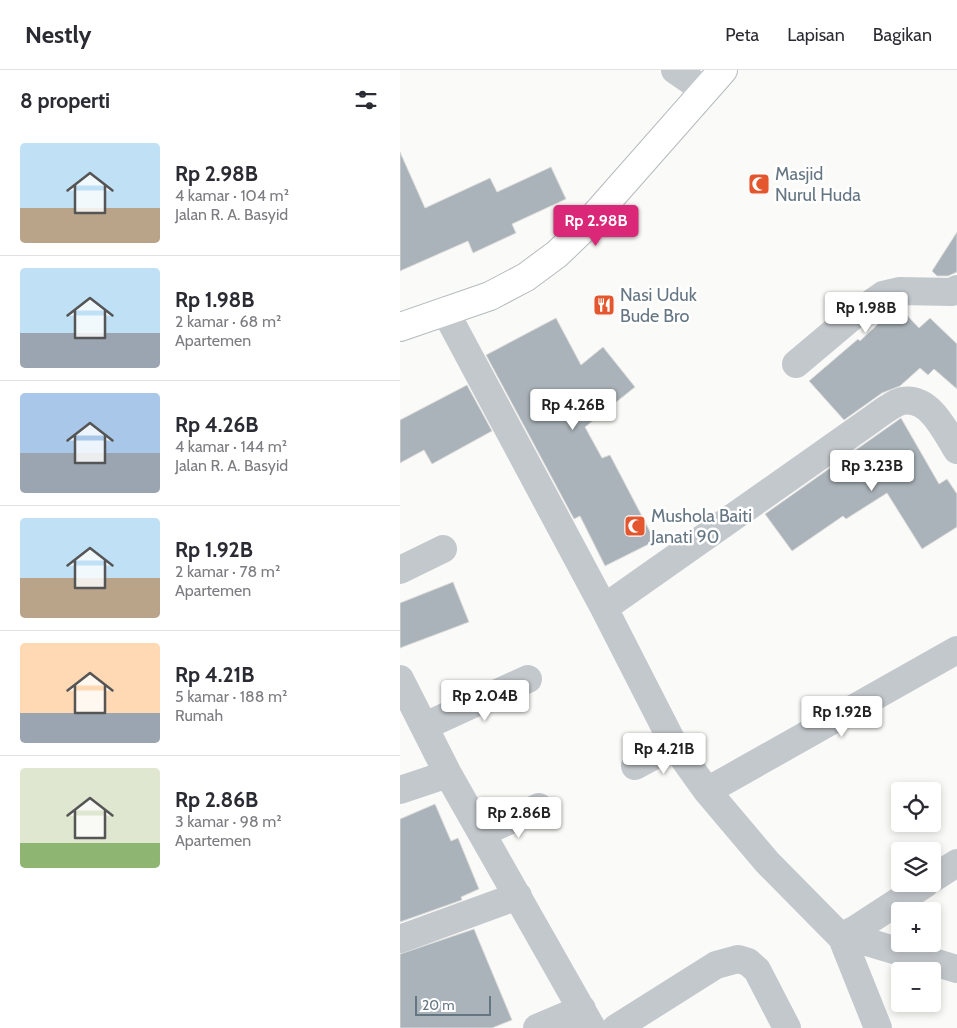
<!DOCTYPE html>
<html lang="id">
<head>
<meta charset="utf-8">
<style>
  :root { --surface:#fff; --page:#f7f7f7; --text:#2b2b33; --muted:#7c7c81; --line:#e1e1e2; --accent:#db2777 }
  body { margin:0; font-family:Cabin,sans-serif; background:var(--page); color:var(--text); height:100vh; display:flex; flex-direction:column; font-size:19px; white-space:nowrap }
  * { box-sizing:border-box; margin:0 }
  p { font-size:16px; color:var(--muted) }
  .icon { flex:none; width:28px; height:28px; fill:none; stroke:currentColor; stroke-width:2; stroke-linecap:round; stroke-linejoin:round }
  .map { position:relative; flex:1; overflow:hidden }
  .details { display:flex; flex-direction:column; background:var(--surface); width:400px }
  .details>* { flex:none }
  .buttons { position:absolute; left:491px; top:712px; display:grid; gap:10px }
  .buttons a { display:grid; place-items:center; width:50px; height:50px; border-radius:5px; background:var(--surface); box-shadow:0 2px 8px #0003; font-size:25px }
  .scale { position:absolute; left:15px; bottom:12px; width:76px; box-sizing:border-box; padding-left:5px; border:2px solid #657683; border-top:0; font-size:14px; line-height:18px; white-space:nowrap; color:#657683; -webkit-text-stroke:4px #fff; paint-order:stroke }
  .price { position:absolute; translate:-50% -42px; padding:0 11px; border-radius:5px; background:#fff; color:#222; font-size:16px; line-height:32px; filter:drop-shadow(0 1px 2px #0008) }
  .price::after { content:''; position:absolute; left:50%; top:30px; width:15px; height:11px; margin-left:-8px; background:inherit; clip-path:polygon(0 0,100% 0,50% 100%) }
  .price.active { background:var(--accent); color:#fff }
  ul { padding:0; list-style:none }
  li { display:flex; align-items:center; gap:15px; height:125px; padding:0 20px }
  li+li { border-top:1px solid var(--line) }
  li span { display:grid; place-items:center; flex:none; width:140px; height:100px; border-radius:5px; color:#555 }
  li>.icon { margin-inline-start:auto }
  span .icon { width:60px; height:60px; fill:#fffc; stroke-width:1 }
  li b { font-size:21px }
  h2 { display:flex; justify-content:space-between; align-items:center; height:60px; padding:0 20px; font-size:21px }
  header { display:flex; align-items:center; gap:30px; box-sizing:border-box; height:70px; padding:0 25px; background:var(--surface); border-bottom:1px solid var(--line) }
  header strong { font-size:24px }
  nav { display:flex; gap:28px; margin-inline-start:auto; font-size:18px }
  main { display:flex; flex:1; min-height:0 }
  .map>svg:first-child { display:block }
  .building { fill:#aab3b9; stroke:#dcdcda }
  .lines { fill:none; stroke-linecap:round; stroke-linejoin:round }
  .major-casing { stroke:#b5babe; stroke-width:30 }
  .minor { stroke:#c3c8cc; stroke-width:28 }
  .major { stroke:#fff; stroke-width:28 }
  .labels { text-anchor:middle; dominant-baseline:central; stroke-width:5; stroke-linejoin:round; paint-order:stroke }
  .poi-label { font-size:18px; fill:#657683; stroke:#fff; text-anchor:start }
</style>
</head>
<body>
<header>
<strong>Nestly</strong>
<nav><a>Peta</a><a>Lapisan</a><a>Bagikan</a></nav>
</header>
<main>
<section class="details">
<h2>8 properti<svg class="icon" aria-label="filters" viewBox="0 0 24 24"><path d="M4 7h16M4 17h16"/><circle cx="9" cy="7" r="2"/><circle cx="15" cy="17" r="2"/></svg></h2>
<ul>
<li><span style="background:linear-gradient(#bfe0f5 65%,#b9a48a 0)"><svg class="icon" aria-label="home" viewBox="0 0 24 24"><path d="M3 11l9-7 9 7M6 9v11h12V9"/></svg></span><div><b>Rp 2.98B</b><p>4 kamar · 104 m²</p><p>Jalan R. A. Basyid</p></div></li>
<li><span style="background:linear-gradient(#bfe0f5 65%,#9aa5b1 0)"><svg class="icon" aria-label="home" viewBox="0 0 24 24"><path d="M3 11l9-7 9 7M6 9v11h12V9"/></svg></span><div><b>Rp 1.98B</b><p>2 kamar · 68 m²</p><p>Apartemen</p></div></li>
<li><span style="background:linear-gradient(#a9c7e8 60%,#9aa5b1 0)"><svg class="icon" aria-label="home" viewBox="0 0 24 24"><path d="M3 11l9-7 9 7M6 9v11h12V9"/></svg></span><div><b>Rp 4.26B</b><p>4 kamar · 144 m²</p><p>Jalan R. A. Basyid</p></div></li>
<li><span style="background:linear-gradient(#bfe0f5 60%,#b9a48a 0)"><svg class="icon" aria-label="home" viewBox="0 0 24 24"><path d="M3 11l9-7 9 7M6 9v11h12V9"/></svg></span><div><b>Rp 1.92B</b><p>2 kamar · 78 m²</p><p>Apartemen</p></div></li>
<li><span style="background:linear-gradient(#ffd9b3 70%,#9aa5b1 0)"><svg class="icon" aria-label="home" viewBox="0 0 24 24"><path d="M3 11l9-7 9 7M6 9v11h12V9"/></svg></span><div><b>Rp 4.21B</b><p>5 kamar · 188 m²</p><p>Rumah</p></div></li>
<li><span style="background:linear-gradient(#dfe7d0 75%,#8fb573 0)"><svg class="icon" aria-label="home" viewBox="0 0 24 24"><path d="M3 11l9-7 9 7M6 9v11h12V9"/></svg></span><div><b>Rp 2.86B</b><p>3 kamar · 98 m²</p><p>Apartemen</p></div></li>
</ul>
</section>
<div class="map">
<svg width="557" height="958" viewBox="0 0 557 958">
  <rect width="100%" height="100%" fill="#fafaf8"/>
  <path class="building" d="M 0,82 L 25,138 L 90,108 L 97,122 L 151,97 L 166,129 L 112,154 L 116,163 L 73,183 L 68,171 L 0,201 Z
    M 557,162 L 557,202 L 548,206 L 537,206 L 532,201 Z
    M 499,237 L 519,258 L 530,248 L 557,274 L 557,319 L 534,299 L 528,305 L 520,298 L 500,316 L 482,323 L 444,350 L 409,311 L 458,269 L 460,271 L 495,238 Z
    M 156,248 L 181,295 L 203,277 L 235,317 L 185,357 L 202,388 L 210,385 L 255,471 L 205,496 L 180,446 L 174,449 L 86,285 Z
    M 67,315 L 92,361 L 32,394 L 24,380 L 0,393 L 0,350 Z
    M 501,348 L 539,414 L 547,409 L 557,424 L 557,457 L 522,479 L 487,423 L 446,449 L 443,446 L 392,481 L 365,444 Z
    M 53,512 L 69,552 L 0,578 L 0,533 Z
    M 35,734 L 51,771 L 58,768 L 79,819 L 61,827 L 62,830 L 0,852 L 0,749 Z
    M 74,859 L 112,950 L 92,958 L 0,958 L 0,884 Z"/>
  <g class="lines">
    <g class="major-casing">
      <path id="major" d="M 0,257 L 90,226 L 126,207 L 157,184 L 183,159 L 323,0"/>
    </g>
    <path class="minor" d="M 275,0 L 304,20
      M 45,241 L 204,538 L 274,675 L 307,721 L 367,792 L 442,868 L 478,958
      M 396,294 L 453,246 L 483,225 L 500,221 L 552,222 L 557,219
      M 0,500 L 43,479
      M 204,538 L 471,350 C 480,344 491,334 502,331 C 530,326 545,361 557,380
      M 0,609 L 48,704 L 192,958
      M 25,656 L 128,609
      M 235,696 L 274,675
      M 0,720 L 48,704
      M 307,721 L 557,580
      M 82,763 L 139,737
      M 532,809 L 557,793
      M 452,861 L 464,871 L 557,899
      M 442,868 L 525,814
      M 0,869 L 118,826
      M 137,958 L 182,939
      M 216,958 L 316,895 L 338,889 L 348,892 L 357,900 L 387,958"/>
    <use href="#major" class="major"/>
  </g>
  <defs>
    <g id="mosque-square" transform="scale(1.125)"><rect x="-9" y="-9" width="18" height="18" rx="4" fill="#e4572e" stroke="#fff"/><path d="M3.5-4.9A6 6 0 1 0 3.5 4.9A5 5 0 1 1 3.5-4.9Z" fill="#fff"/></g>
    <g id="restaurant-square" transform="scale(1.125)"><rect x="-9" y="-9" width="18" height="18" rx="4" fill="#e4572e" stroke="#fff"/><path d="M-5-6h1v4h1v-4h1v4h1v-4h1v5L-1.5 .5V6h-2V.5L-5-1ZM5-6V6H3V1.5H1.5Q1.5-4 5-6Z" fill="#fff"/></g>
  </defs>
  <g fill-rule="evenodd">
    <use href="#mosque-square" x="359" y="114"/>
    <use href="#restaurant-square" x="204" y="235"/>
    <use href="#mosque-square" x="235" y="456"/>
  </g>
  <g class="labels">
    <g class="poi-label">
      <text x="375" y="104">Masjid<tspan x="375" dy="21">Nurul Huda</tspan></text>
      <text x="220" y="225">Nasi Uduk<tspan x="220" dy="21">Bude Bro</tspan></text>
      <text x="251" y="446">Mushola Baiti<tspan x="251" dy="21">Janati 90</tspan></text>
    </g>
  </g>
</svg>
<div class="buttons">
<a><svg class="icon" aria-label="locate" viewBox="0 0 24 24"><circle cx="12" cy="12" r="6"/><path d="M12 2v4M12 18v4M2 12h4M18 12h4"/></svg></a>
<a><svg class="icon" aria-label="layers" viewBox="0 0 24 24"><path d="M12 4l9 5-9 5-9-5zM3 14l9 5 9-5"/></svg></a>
<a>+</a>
<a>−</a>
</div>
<div class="scale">20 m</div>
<b class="price active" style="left:196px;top:177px">Rp 2.98B</b>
<b class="price" style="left:466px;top:264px">Rp 1.98B</b>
<b class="price" style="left:173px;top:361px">Rp 4.26B</b>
<b class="price" style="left:472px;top:422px">Rp 3.23B</b>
<b class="price" style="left:85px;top:652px">Rp 2.04B</b>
<b class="price" style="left:442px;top:668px">Rp 1.92B</b>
<b class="price" style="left:264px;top:705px">Rp 4.21B</b>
<b class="price" style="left:119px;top:769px">Rp 2.86B</b>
</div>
</main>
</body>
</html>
